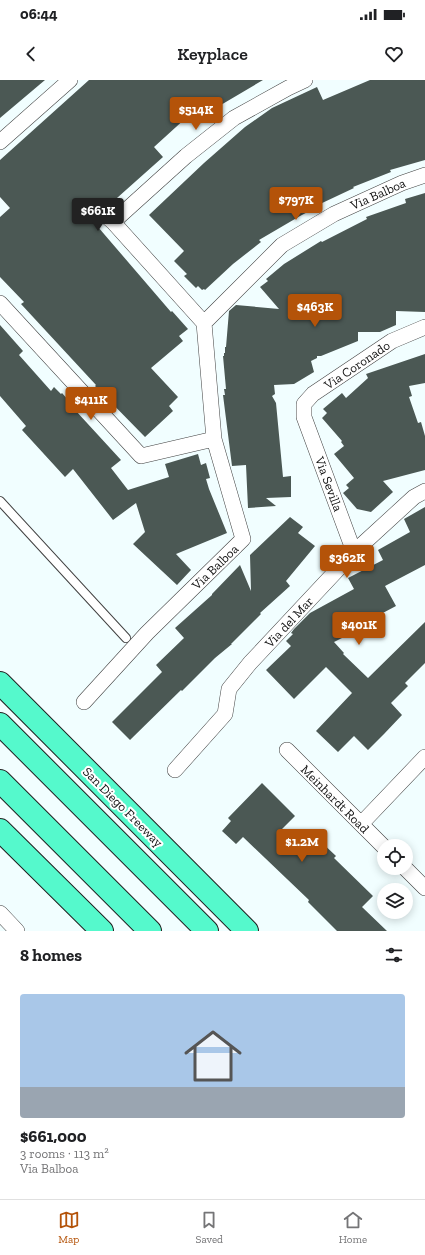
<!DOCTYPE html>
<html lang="en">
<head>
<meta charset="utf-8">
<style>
  :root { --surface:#fff; --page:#f6f6f6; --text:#202124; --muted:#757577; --line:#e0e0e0; --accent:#b45309 }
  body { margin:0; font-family:"Zilla Slab",serif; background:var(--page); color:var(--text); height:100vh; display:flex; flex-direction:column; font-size:15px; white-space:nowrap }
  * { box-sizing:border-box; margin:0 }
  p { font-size:13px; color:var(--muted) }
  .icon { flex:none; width:22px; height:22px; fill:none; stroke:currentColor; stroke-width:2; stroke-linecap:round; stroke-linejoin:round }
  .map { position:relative; height:851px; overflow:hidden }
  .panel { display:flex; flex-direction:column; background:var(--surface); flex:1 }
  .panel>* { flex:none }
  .tools { position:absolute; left:377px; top:759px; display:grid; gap:8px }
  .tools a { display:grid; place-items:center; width:36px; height:36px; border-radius:50%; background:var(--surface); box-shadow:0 2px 10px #0003; font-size:20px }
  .price { position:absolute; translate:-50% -34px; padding:0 9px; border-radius:4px; background:var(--accent); color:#fff; font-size:13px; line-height:26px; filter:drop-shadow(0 1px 2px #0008) }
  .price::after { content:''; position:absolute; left:50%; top:24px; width:12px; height:9px; margin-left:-6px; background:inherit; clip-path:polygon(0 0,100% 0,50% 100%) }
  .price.current { background:#222; color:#fff }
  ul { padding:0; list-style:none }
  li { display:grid; align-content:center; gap:8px; height:212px; padding:0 20px }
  li span { display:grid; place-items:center; height:124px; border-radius:4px; color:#555 }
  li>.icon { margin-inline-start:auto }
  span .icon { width:72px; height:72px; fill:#fffc; stroke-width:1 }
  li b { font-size:17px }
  h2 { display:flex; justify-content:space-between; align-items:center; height:48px; padding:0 20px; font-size:17px }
  .status { display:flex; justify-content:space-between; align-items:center; height:28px; padding:0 20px; background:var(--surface); direction:ltr }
  .status svg { height:11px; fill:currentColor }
  header { display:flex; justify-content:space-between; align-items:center; height:52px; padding:0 20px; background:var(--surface); font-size:18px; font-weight:600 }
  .dock { display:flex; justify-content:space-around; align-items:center; height:56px; border-top:1px solid var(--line); background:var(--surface); font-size:11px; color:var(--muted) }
  .dock a { display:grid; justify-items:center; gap:2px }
  .dock .current { color:var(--accent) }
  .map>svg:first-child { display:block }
  .building { fill:#4b5854 }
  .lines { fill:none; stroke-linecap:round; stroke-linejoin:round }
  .service-casing { stroke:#424242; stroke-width:10 }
  .minor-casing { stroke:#424242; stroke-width:16 }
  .motorway-casing { stroke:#202020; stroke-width:24 }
  .service { stroke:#fff; stroke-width:8 }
  .minor { stroke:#fff; stroke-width:15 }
  .motorway { stroke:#55f9cc; stroke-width:22 }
  .labels { text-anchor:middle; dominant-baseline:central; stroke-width:4; stroke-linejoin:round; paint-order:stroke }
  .street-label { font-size:13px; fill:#0f0f0f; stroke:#fff }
</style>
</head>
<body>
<div class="status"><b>06:44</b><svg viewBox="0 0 49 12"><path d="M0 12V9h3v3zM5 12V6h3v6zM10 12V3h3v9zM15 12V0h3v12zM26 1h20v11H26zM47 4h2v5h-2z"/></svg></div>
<header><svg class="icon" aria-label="back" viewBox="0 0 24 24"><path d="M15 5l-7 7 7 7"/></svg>Keyplace<svg class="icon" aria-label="heart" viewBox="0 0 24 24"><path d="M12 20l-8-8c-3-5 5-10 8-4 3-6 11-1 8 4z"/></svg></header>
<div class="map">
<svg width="425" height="851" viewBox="0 0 425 851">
  <rect width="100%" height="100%" fill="#f1feff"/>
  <path class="building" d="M 0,0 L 45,0 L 0,38 Z
    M 89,0 L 263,0 L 214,29 L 215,31 L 199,44 L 193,36 L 189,40 L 187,37 L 154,67 L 163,77 L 108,126 L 101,121 L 96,121 L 92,124 L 90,128 L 91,133 L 94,138 L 92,140 L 171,232 L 172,231 L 188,249 L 179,256 L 183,261 L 151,288 L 178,317 L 169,326 L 173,331 L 145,357 L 95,306 L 96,305 L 21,224 L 24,222 L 0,197 L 0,137 L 10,128 L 0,117 L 0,80 Z
    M 370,0 L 425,0 L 425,80 L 390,90 L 391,92 L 353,107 L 354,108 L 320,124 L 321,125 L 300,136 L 259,160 L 261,162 L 233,184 L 205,210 L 204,209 L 202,210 L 198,206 L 196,208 L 184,196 L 187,194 L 174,181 L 184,171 L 149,135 L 204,83 L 245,47 L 272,28 L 317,7 L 323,20 Z
    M 425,113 L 425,232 L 396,231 L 396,245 L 380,252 L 358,252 L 358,261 L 321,276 L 317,276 L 317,278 L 311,281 L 314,292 L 294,304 L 274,305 L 275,314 L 272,316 L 276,323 L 283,397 L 291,396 L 291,417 L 266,418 L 276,426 L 248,428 L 246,385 L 232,386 L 223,315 L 225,315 L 224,309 L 226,309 L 223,276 L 224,276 L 224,273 L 225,273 L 225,267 L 226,267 L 229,231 L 236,225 L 279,229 L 260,207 L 268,201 L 266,199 L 284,184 L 321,161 L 322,162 L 367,139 L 366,137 L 406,123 L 405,119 Z
    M 0,245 L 23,271 L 19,275 L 51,311 L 54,307 L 61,314 L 62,313 L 77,330 L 76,331 L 121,380 L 111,388 L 128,410 L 169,397 L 165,384 L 198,374 L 201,385 L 206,383 L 210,398 L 206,399 L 209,409 L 227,453 L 176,474 L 191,490 L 177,505 L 133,464 L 145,452 L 136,423 L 113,440 L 73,389 L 65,397 L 22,350 L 26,346 L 0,316 Z
    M 425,274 L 425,303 L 409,306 L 412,316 L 409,317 L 418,343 L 421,342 L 425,356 L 425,390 L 383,401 L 393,412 L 371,432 L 357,429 L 343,413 L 349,408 L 346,405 L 354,398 L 334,374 L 344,366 L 341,362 L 342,361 L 322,338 L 327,333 L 323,329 L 342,313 L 346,318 L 368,298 L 366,294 Z
    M 425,427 L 425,485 L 385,506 L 396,526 L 362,544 L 364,547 L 334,562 L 344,573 L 343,574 L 368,598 L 425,542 L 425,583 L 405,603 L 408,606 L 391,623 L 402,635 L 384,654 L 368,670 L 354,656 L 338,672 L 316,651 L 352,613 L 326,587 L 294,619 L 266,590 L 291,566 L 286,561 L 293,554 L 291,553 L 294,549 L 310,533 L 354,509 L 348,498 L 383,480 L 378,470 L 410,452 L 404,439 Z
    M 290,437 L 303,447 L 298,453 L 315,466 L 286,501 L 290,506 L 260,533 L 261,534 L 231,564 L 232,564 L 215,578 L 182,611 L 181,610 L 130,660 L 112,642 L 162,592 L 156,585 L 184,558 L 175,548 L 212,515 L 212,514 L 240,485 L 251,511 L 250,475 Z
    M 262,703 L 295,736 L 281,750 L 305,774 L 319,760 L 336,776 L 334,778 L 373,816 L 362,827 L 387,851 L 337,851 L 308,822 L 309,820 L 243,757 L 236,764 L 222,751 L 231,741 L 228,738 Z"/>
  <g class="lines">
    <g class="service-casing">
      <path id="service" d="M 0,421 L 126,558"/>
    </g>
    <g class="minor-casing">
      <path id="minor" d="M 0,62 L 70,0
        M 113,142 L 186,76 L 234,38 L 288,8 L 305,0
        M 0,223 L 141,376 L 214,359
        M 204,243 L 282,165 L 334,134 L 402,103 L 425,95
        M 354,472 L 304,337 L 304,324 L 313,314 L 392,261 L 425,247
        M 84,622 L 147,553 L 243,459 L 214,359 L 204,243 L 113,142 L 99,130
        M 287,670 L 384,767
        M 175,690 L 225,634 L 229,609 L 250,583 L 354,472 L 414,417 L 425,411
        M 361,744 L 425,677
        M 405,788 L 425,808
        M 0,833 L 17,851"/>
    </g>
    <g class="motorway-casing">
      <path id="motorway" d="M 0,603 L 247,851
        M 0,644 L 207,851
        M 0,701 L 150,851
        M 0,750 L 102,851"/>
    </g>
    <use href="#service" class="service"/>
    <use href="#minor" class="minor"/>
    <use href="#motorway" class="motorway"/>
  </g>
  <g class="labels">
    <g class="street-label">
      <text transform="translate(378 114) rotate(-24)">Via Balboa</text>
      <text transform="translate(357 285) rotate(-34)">Via Coronado</text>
      <text transform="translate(329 404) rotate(70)">Via Sevilla</text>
      <text transform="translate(215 487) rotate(-44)">Via Balboa</text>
      <text transform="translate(289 542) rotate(-47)">Via del Mar</text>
      <text transform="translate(335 719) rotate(45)">Meinhardt Road</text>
      <text transform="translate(123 727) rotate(45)">San Diego Freeway</text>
    </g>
  </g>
</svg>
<div class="tools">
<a><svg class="icon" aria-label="locate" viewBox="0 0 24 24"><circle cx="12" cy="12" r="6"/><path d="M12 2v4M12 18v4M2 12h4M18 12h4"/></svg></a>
<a><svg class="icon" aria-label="layers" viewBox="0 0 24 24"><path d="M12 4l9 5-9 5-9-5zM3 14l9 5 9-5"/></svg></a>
</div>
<b class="price" style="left:196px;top:51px">$514K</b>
<b class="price" style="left:296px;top:141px">$797K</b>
<b class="price current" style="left:98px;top:152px">$661K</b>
<b class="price" style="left:315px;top:248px">$463K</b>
<b class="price" style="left:91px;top:341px">$411K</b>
<b class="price" style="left:347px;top:499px">$362K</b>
<b class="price" style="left:359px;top:566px">$401K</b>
<b class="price" style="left:302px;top:783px">$1.2M</b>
</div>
<section class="panel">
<h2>8 homes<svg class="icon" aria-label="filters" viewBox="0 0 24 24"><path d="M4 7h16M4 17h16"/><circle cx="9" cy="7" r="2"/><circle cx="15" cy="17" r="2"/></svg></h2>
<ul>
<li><span style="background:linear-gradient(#a9c7e8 75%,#9aa5b1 0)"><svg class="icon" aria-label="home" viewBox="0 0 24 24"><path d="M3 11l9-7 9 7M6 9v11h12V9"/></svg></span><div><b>$661,000</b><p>3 rooms · 113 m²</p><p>Via Balboa</p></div></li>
</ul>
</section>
<nav class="dock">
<a class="current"><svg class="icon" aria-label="map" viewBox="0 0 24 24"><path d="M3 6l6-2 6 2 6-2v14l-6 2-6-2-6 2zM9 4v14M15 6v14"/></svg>Map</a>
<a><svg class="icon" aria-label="saved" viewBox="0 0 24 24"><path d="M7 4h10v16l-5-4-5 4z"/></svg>Saved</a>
<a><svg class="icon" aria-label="home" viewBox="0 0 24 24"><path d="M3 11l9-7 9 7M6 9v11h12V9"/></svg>Home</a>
</nav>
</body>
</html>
